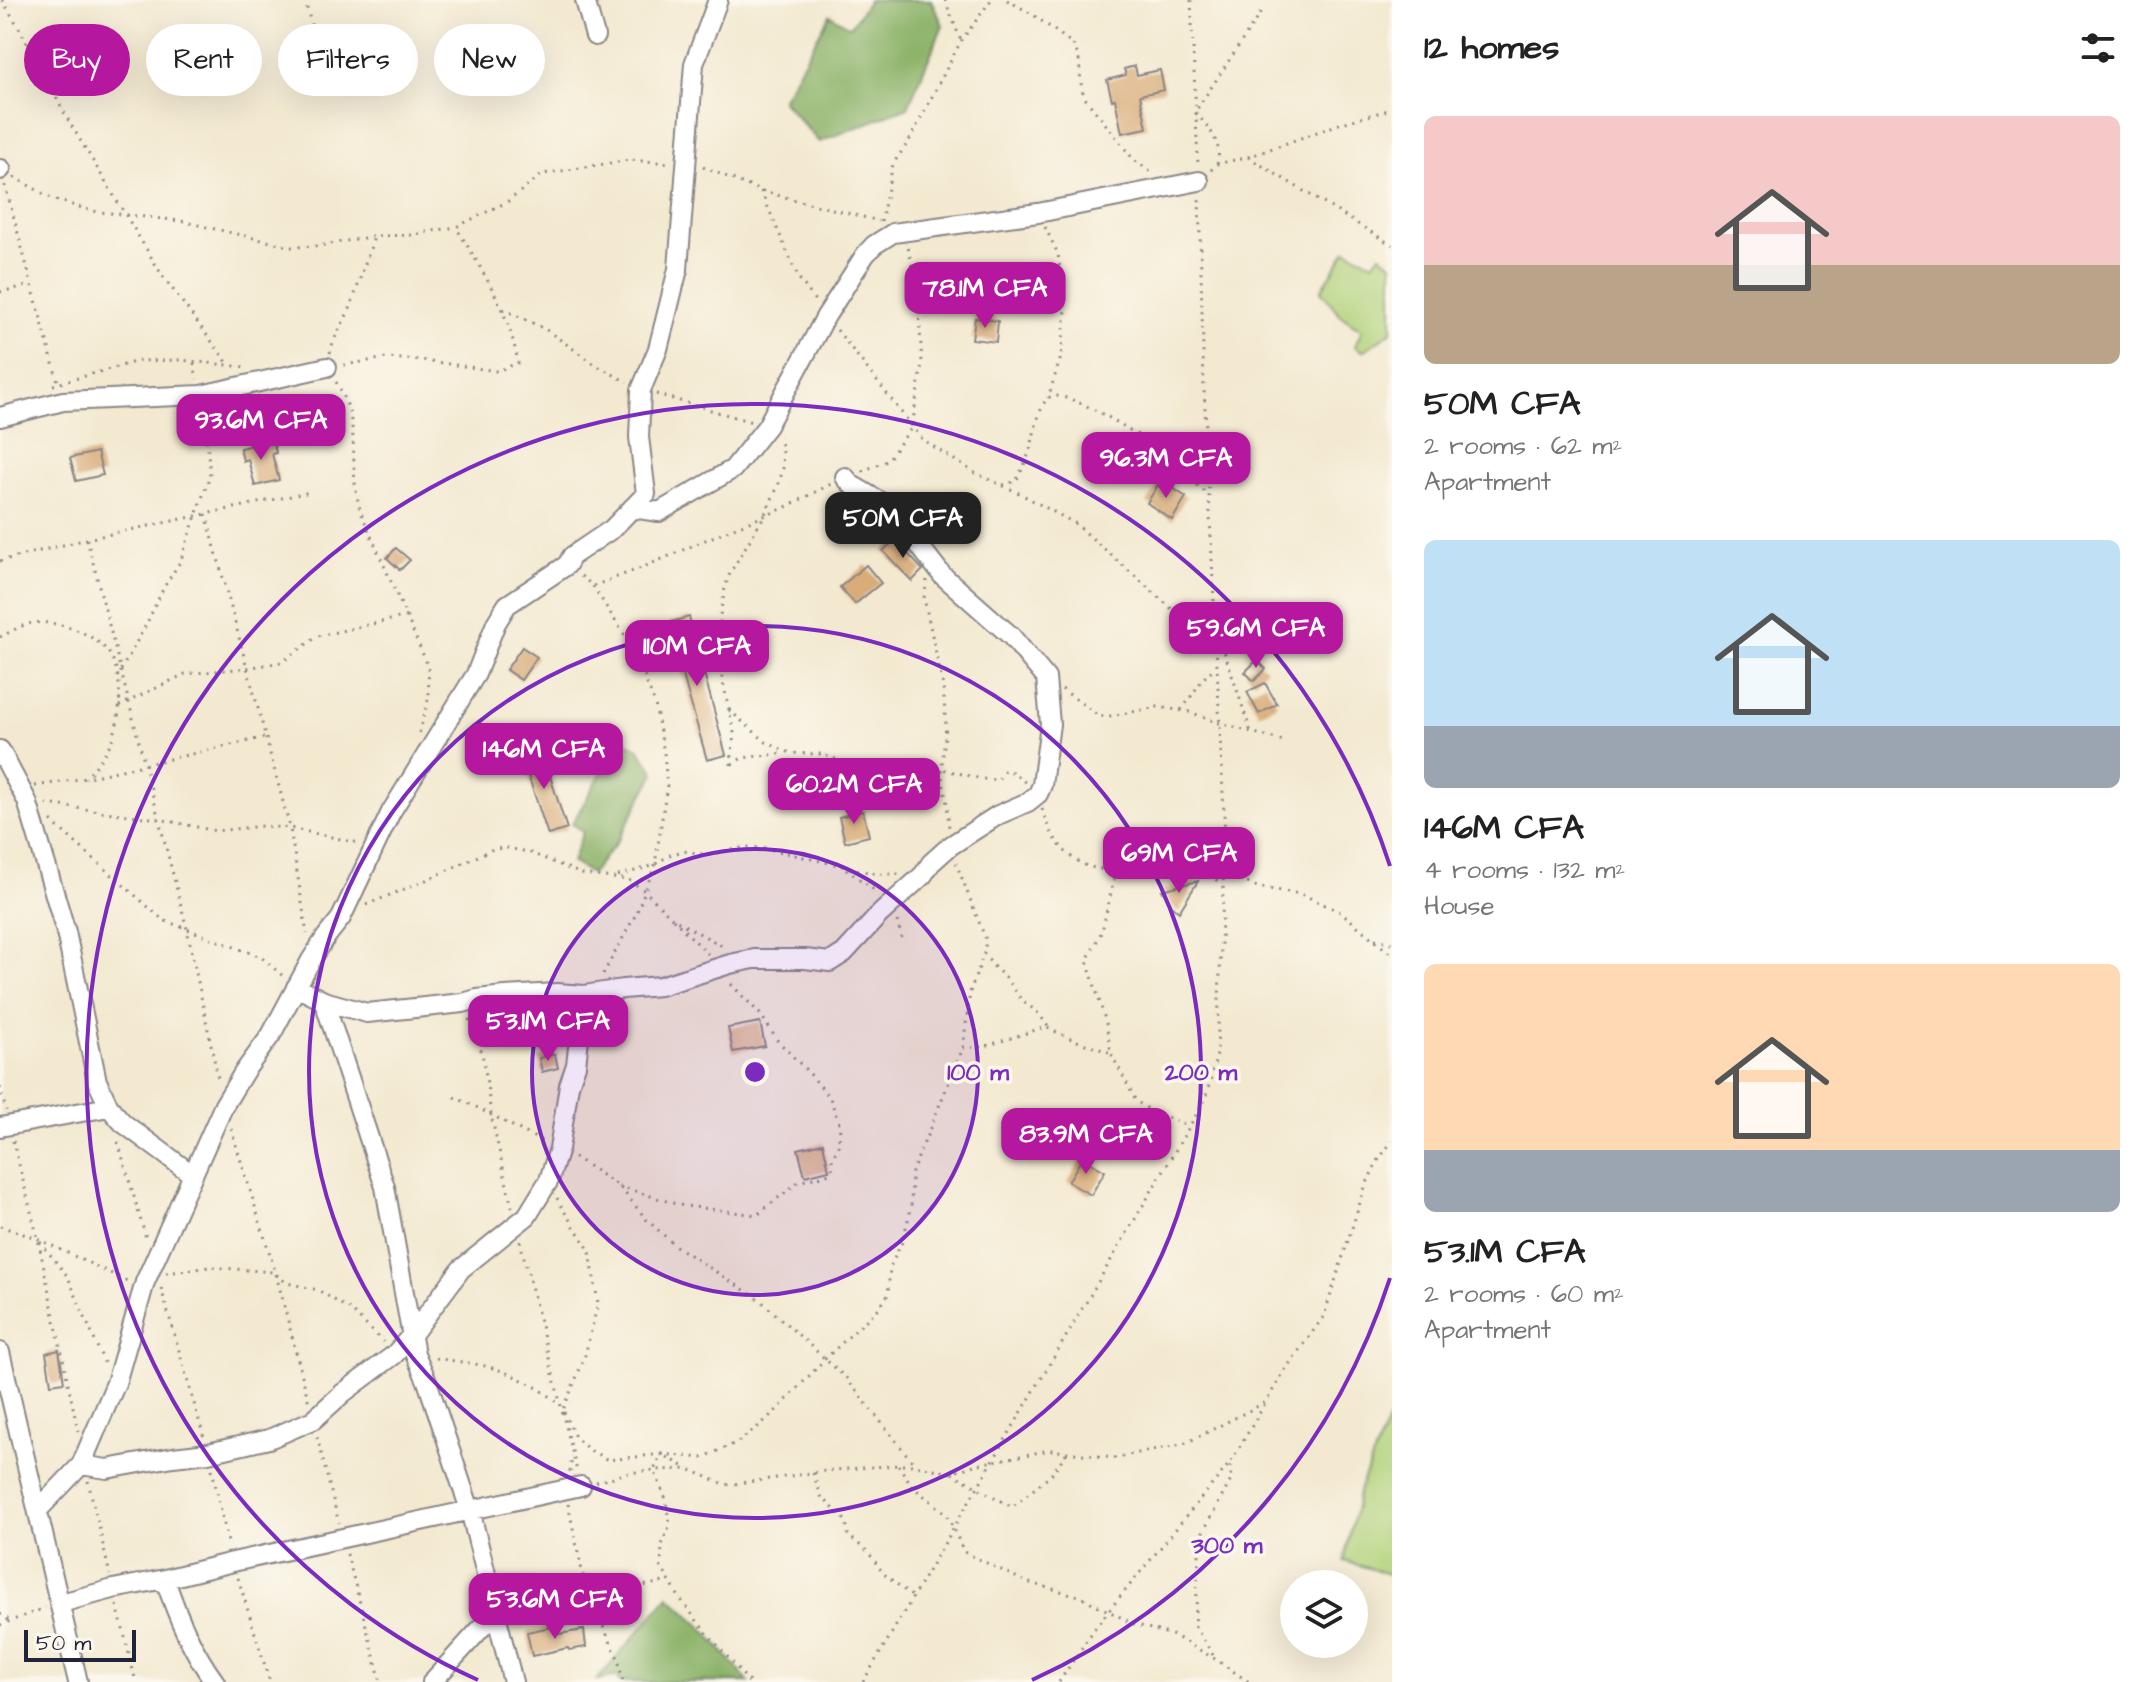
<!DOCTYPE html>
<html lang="en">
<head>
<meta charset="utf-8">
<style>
  :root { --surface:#fff; --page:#f2f2f2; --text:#222; --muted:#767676; --accent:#b5179e }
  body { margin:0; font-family:"Architects Daughter",sans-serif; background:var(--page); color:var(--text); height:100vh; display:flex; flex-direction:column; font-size:30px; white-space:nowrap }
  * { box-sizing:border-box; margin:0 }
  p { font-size:26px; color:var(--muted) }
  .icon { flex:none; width:44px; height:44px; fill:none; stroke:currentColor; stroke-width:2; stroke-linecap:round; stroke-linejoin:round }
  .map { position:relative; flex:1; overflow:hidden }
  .panel { display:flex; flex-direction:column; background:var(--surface); width:760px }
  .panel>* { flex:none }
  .top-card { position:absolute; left:24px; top:24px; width:760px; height:72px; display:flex; gap:16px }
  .controls { position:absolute; left:1280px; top:1570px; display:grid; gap:16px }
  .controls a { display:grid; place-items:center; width:88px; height:88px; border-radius:50%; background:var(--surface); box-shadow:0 8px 32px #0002; font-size:40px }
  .scale { position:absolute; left:24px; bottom:20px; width:112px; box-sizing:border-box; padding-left:8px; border:4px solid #22223b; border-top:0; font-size:22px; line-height:28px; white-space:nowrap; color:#22223b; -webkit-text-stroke:6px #fbf7ec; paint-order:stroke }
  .price { position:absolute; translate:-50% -68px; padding:0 18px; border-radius:16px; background:var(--accent); color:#fff; font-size:26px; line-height:52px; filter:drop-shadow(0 2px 4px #0008) }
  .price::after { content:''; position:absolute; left:50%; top:48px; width:24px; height:18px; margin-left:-12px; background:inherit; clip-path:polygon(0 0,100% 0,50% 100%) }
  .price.current { background:#222; color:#fff }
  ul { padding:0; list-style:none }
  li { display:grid; align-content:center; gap:16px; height:424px; padding:0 32px }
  li span { display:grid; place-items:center; height:248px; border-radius:12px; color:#555 }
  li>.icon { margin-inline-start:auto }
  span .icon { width:144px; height:144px; fill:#fffc; stroke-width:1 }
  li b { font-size:34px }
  h2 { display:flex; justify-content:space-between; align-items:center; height:96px; padding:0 32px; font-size:34px }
  .tag { padding:0 28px; border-radius:36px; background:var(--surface); box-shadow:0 8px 32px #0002; font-size:28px; line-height:72px }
  .tag.current { background:var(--accent); color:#fff }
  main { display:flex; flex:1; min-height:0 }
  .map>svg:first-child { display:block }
  .green { fill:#b0d179; stroke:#697a5a; stroke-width:2 }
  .forest { fill:#8cb369; stroke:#576a52; stroke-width:2 }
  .building { fill:#d9ac79 }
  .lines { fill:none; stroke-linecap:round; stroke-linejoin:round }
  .street-casing { stroke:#8a8686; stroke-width:22 }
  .path { stroke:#8a8686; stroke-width:3; stroke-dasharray:2 6; stroke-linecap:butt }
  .street { stroke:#fff; stroke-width:18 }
  .ring { fill:none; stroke:#7b2cbf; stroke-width:4 }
  .centre { fill:#7b2cbf; stroke:#fbf7ec; stroke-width:4 }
  .ring-label { font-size:24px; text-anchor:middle; font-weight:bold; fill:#7b2cbf; stroke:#fbf7ec; stroke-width:7; stroke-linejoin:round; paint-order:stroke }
</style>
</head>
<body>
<main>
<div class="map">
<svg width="1392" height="1682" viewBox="0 0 1392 1682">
  <rect width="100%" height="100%" fill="#fbf7ec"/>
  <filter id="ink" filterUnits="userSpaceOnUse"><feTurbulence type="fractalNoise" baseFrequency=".0125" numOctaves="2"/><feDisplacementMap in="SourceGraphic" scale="16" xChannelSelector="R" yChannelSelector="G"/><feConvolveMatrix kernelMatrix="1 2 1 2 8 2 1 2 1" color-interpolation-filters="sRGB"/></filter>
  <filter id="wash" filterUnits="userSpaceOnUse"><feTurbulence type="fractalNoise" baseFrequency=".006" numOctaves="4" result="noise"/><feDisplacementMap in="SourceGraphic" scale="32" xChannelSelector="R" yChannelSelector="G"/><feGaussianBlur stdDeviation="1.8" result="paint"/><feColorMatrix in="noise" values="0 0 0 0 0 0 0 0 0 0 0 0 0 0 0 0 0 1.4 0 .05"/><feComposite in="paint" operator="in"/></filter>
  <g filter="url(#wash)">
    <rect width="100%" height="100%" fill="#f3e9d0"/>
    <path class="green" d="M 1346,250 L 1373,263 L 1380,254 L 1392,264 L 1392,331 L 1363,351 L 1355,346 L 1362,330 L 1341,316 L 1321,291 Z
      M 1392,1412 L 1392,1575 L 1344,1561 L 1360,1488 Z"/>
    <path class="forest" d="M 869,0 L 931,0 L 943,25 L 908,107 L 819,142 L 782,100 L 830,15 L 850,27 Z
      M 621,739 L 639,749 L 655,773 L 617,842 L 591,874 L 572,862 L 583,832 L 572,824 Z
      M 669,1596 L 701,1626 L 749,1682 L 619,1682 L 617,1676 L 597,1680 Z"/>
    <g id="blocks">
      <path class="building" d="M 1135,66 L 1137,75 L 1160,70 L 1164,90 L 1140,95 L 1147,128 L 1122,133 L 1115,99 L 1112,100 L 1107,80 L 1126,75 L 1124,69 Z
        M 975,318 L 998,321 L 996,342 L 972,339 Z
        M 273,440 L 276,453 L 272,454 L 279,480 L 255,486 L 248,459 L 243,461 L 240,448 Z
        M 97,452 L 103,475 L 76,481 L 70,458 Z
        M 1161,480 L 1186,497 L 1172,520 L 1147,503 Z
        M 895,540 L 923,570 L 912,581 L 883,551 Z
        M 396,548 L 410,560 L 400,570 L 387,558 Z
        M 866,565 L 881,583 L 855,604 L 840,587 Z
        M 689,617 L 726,755 L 707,760 L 668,623 Z
        M 522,647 L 537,657 L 521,680 L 506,670 Z
        M 1257,660 L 1266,669 L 1254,681 L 1245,672 Z
        M 1265,683 L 1277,704 L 1259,714 L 1247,692 Z
        M 541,748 L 567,829 L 548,835 L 521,754 Z
        M 863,811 L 869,836 L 845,842 L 839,817 Z
        M 1198,881 L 1179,912 L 1173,907 L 1162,890 Z
        M 760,1022 L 765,1046 L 733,1052 L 728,1028 Z
        M 555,1054 L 558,1068 L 542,1072 L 539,1058 Z
        M 823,1143 L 829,1170 L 805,1176 L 798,1149 Z
        M 1082,1158 L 1105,1171 L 1091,1195 L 1068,1182 Z
        M 59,1350 L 64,1382 L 51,1384 L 46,1353 Z
        M 556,1626 L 558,1634 L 584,1630 L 586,1647 L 569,1650 L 568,1648 L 532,1656 L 527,1632 Z"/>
    </g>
  </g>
  <g filter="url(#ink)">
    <use href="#blocks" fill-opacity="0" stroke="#8a8686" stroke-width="2"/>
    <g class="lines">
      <g class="street-casing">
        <path id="street" d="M 585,0 L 595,36
          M 0,170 L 1,169
          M 0,417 L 63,401 L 201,395 L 327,367
          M 632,508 L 659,512 L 733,469 L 767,426 L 826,316 L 865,255 L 874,245 L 893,233 L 1038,213 L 1199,181
          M 0,750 L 27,801 L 66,932 L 97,1081 L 109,1107
          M 296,987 L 324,1001 L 367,1013 L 463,1003 L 477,999 L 505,996 L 557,993 L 584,995 L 623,989 L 660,986 L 730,964 L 754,959 L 805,959 L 830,962 L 844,953 L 880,914 L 923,875 L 931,863 L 950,846 L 998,815 L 1028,802 L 1038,794 L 1042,785 L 1050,724 L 1046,678 L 1011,636 L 942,575 L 911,535 L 879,501 L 852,485 L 845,477
          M 324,1001 L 385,1187 L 415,1354 L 427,1381 L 470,1510 L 513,1682
          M 0,1127 L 109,1107 L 123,1123 L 193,1175
          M 0,1352 L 78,1682
          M 81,1465 L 107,1469 L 173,1457 L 208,1453 L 269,1439 L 313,1420 L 343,1393 L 394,1355 L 411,1336 L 461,1269 L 527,1216 L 549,1180 L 559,1149 L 569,1085 L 576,1065 L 584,995
          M 39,1509 L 81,1465 L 116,1383 L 145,1282 L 224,1105 L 244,1072 L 271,1035 L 311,960 L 326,937 L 341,918 L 391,812 L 476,674 L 496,623 L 507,605 L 567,565 L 572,556 L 612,529 L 646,494 L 639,437 L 641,390 L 658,349 L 678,269 L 694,64 L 718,0
          M 165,1579 C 177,1616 192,1651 215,1682
          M 61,1603 L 113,1589 L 165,1579 L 233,1562 L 581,1486
          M 432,1682 L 495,1613"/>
      </g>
      <path class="path" d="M 2,0 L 18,26 L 71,125 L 162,275 L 230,366
        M 305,0 L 327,89
        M 945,0 L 961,41
        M 1007,0 L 1032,14 L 1073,44 L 1079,58 L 1081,83 L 1084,97 L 1134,160 L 1151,172
        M 1191,0 L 1198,164
        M 1248,157 L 1392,245
        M 1217,164 C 1223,142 1209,128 1195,112 L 1263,9
        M 703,167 L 761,191 L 879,221
        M 1211,170 L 1217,164 L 1248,157 L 1342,123 L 1392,109
        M 14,177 L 53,199 L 92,211 L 181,221 L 292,247 L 318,246 L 375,236 L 410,235 L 456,227 L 507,202 L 543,174 L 629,160 L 672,163
        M 5,185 L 58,382
        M 761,191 L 798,277 L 816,302
        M 881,222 L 893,164 L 909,141 L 961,41 L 991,0
        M 1045,227 L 1058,254 L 1066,311 L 1061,357 L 1048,398
        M 0,292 L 31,285
        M 503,309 L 545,329 L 596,365 L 627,382
        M 837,330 L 923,440 L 975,473 L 1017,492 L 1076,524 L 1181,617 L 1222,645 L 1251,732
        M 330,353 L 333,342 L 350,309 L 374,237
        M 194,363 L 197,379
        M 344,365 L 386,358 L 421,360 L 497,371 L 518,363 C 509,310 483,272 456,227
        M 336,382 C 365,427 345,468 362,515 L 428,666 L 429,697 L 419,734
        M 53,385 L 138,361 L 181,360 L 245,367
        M 656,394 L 752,422
        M 862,471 L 887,461 L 912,427 L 922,363 L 918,294 L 908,247
        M 1003,485 L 1016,481 C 1021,472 1025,463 1029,453 C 1034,440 1038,403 1050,397 C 1068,388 1153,443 1169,457 C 1182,469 1195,483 1208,495
        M 206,514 L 290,828 L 307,934
        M 87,539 L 187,929 L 219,1083
        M 0,561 L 87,539 L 310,492
        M 581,576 L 593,586 L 644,567 L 726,531 L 782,509 L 833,483
        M 927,580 L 924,598 L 943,686 L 946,726 L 941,773 L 947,803 L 949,829
        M 593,586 L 634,650 L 655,704 L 664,753 L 667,785 L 655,865 L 636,914 L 602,976
        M 0,637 C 11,632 22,624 34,623 C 57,620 94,633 108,652 C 124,672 122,719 111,742 C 105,755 95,767 86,778
        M 117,677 L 146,625 L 164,587 L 180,562 L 210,475 L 204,410
        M 1062,689 L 1096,714 L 1105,717 L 1158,707 L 1190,712 L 1219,723 L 1283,741
        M 119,706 L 185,674 L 247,668 L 282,662 L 318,636 L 408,616
        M 729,710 L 766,742 L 790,753 L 821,754 L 855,766 L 910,770 L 942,769 L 982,779 L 998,780 L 1004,771 L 1012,772 L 1026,783
        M 1181,710 C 1194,695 1199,679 1216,667
        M 732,764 L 742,758 L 786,753
        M 731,765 L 734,733 L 720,668 L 720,615 L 725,588 L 730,573 L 764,516 L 778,486 L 783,469 L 781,437
        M 35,786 L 86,778 L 266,737
        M 46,804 L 159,819 L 216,831 L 262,826 L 290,828 L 359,843
        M 1042,809 C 1052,844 1076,873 1115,869 C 1129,868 1144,859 1158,861 C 1179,862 1202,875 1222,882
        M 51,821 L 163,920 L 261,957 L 284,977
        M 846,869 L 878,893
        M 1218,870 L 1257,887 L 1301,894 L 1341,912 L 1392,955
        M 1116,871 L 1102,931 L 1087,960 L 1106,1023 L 1111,1053 L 1136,1101 L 1148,1109 L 1189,1127
        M 618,876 L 655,865 L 669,855 L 683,851 L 708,855 L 745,847 L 765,848 L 876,874 L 901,874
        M 366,905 L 433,877 L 493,849 L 508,848 L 528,852 L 582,874 L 629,880 L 645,891 L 673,919 L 726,948
        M 673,919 L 708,954
        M 897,921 L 902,938
        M 1375,939 L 1392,943
        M 984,953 L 992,965 L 1008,980 L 1020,998 L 1039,1014 L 1049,1028
        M 469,1019 L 484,1061 L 491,1115 L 512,1207
        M 963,1048 L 983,1047 L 1045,1027 L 1074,1040 L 1111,1053
        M 0,1087 L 6,1111
        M 454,1097 L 476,1107 L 545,1143
        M 231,1129 L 276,1274 L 309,1403
        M 13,1141 L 38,1239 L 78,1431
        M 118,1142 L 146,1238
        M 574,1157 L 619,1186 L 647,1220 L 677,1247 L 760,1300 L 846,1378 L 915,1465
        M 619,1186 L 679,1205 L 757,1215 L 798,1182 L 826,1175 L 832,1170 L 832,1157 L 838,1149 L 840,1126 L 830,1098 L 810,1074 L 777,1040 L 761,1015 L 727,980
        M 557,1198 L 562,1208 L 590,1251 L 598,1303 L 584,1359 L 563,1410
        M 0,1226 L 38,1239 L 129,1282
        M 520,1241 L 577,1471
        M 40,1242 L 68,1277 L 105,1365
        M 166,1273 L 210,1267 L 273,1272 L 287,1283 L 318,1290 L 352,1311 L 383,1342
        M 161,1288 L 204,1438
        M 436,1358 C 456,1362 480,1363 499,1370 C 516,1376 550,1392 560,1406
        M 564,1412 L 575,1437 L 588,1449 L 608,1460 L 662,1454 L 688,1469
        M 317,1437 L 339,1523
        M 898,1465 L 913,1487 L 947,1514 L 964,1552 L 1026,1582 L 1079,1596 L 1134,1624 L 1175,1636 L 1215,1659 L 1249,1682
        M 212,1469 L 229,1547
        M 570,1472 L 572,1456
        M 813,1473 L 821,1496 L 846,1521 L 848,1535 L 868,1552 L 884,1574 L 913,1597
        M 952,1473 L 1012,1507 L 1051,1475 L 1067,1452
        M 88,1481 L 110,1575
        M 596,1482 L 628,1473 L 654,1470 L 688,1469 L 726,1485 L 834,1470 L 898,1465 L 915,1465 L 952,1473 L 974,1465 L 1050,1450 L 1114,1458 L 1186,1443 L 1266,1402 L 1285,1370 L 1324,1316 L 1365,1187 L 1377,1162 L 1392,1141
        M 568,1504 L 586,1590 L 618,1658 L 623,1682
        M 347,1554 L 381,1682
        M 238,1578 L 270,1682
        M 117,1605 L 136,1682
        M 511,1610 L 669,1581
        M 0,1614 L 10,1621
        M 0,1625 L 45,1608
        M 1213,1655 L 1195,1626 L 1199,1556 L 1203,1532 L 1231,1480 L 1230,1463
        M 749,1682 L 701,1626 L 679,1597 L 661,1567 L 662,1545 L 670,1524 L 666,1499 L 654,1470 L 662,1454 L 702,1458 L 738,1442 L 759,1426 L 780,1407 L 825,1359 L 879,1308 L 888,1295 L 890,1267 L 903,1240 L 911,1208 L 912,1172 L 963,1048 L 970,992 L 984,953 L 986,940 L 956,863
        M 863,1682 L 1205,1100 L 1217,1054 L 1225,836 L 1204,388 L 1199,196
        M 1059,1682 L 1097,1625 L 1230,1463 L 1266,1402"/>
      <use href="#street" class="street"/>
    </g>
  </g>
  <circle cx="755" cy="1072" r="223" fill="#7b2cbf" fill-opacity=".12"/>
  <g class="ring">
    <circle cx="755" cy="1072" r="223"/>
    <circle cx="755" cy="1072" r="446"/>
    <path d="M1390 1278A668 668 0 0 1 1032 1680M478 1680A668 668 0 1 1 1390 866"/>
  </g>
  <circle cx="755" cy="1072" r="12" class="centre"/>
  <g class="ring-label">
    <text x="978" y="1080">100 m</text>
    <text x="1201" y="1080">200 m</text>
    <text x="1227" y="1553">300 m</text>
  </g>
</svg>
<div class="controls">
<a><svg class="icon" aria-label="layers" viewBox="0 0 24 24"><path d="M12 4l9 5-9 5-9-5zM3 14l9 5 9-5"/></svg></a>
</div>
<div class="scale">50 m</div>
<b class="price" style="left:985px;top:330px">78.1M CFA</b>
<b class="price" style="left:261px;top:462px">93.6M CFA</b>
<b class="price" style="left:1166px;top:500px">96.3M CFA</b>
<b class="price current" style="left:903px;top:560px">50M CFA</b>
<b class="price" style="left:1256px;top:670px">59.6M CFA</b>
<b class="price" style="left:697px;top:688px">110M CFA</b>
<b class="price" style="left:544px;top:791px">146M CFA</b>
<b class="price" style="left:854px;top:826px">60.2M CFA</b>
<b class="price" style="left:1179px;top:895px">69M CFA</b>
<b class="price" style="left:548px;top:1063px">53.1M CFA</b>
<b class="price" style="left:1086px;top:1176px">83.9M CFA</b>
<b class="price" style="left:555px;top:1641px">53.6M CFA</b>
<div class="top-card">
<a class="tag current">Buy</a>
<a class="tag">Rent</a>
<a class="tag">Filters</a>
<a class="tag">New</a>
</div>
</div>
<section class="panel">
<h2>12 homes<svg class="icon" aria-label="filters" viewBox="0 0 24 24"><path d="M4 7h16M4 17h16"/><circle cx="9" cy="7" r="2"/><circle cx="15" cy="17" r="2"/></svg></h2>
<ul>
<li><span style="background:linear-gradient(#f6c9c9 60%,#b9a48a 0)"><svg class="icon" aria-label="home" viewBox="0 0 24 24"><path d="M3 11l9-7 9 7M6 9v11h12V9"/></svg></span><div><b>50M CFA</b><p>2 rooms · 62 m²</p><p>Apartment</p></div></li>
<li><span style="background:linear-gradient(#bfe0f5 75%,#9aa5b1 0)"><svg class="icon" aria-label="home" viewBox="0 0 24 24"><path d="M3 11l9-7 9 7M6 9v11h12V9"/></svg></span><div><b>146M CFA</b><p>4 rooms · 132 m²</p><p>House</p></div></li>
<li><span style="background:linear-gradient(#ffd9b3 75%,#9aa5b1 0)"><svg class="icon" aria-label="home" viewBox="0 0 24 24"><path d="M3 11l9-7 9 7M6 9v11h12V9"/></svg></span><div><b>53.1M CFA</b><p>2 rooms · 60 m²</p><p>Apartment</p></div></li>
</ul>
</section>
</main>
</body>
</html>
